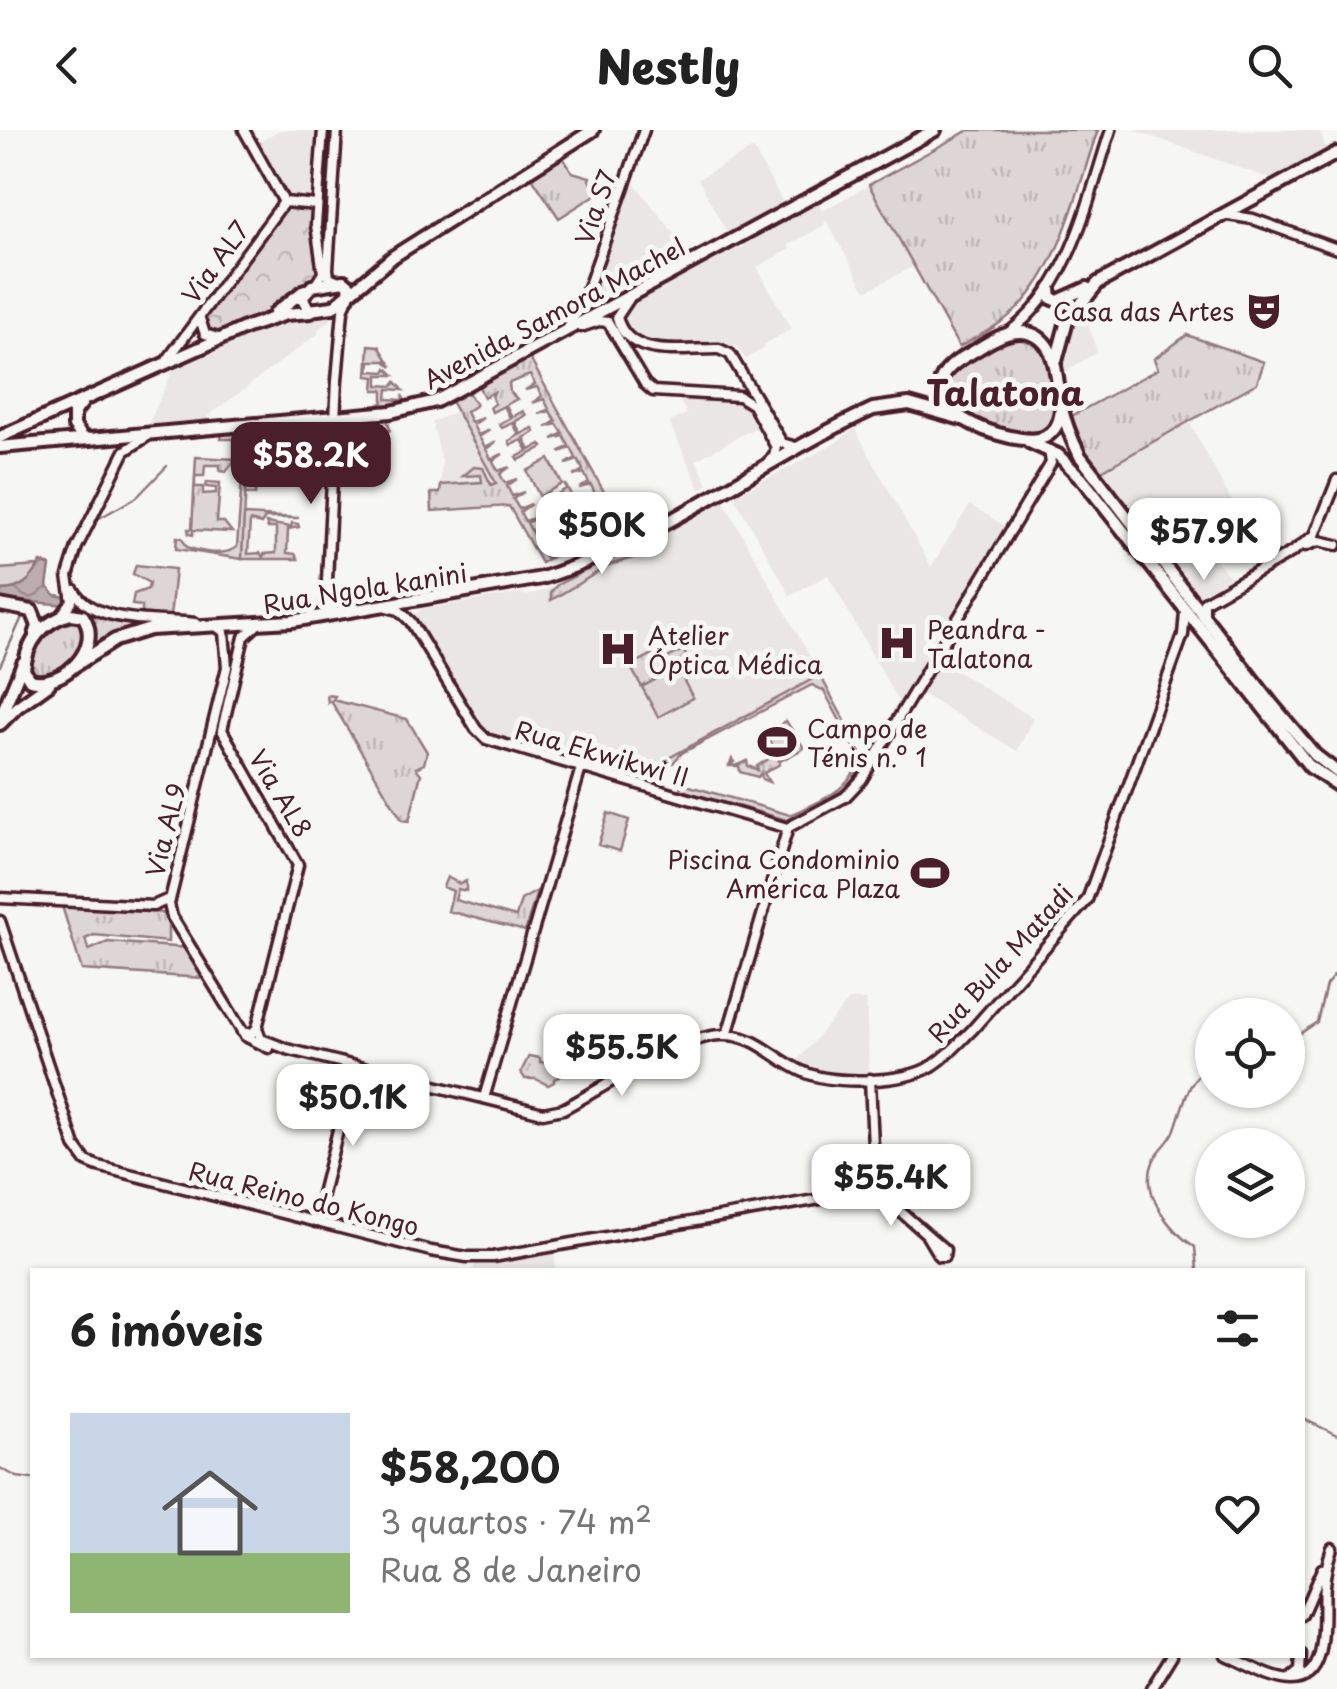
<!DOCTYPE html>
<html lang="pt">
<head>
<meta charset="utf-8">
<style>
  :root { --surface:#fff; --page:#f6f6f6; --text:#222; --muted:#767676; --line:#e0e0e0; --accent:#4a1f2b }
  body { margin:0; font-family:"Playpen Sans",sans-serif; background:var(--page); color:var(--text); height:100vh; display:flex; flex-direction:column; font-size:38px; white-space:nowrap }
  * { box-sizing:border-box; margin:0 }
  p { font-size:32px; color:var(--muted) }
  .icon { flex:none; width:55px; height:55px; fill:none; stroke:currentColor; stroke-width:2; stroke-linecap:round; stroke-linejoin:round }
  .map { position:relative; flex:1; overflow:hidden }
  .panel { position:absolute; left:30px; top:1138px; width:1275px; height:390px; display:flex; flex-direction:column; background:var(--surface); border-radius:0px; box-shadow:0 2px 8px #0004 }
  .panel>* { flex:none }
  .fabs { position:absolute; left:1195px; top:868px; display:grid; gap:20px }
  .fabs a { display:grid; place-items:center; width:110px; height:110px; border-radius:50%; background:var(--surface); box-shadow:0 2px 8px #0004; font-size:50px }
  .price { position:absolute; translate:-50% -85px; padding:0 22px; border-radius:20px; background:#fff; color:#222; font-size:32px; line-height:65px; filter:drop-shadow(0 2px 5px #0008) }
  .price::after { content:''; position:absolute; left:50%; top:60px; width:30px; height:22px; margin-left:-15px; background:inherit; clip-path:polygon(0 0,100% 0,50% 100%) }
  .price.active { background:var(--accent); color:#fff }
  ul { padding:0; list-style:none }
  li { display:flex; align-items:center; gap:30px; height:250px; padding:0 40px }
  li+li { border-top:2px solid var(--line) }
  li span { display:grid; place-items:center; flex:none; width:280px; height:200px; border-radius:0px; color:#555 }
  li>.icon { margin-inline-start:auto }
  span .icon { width:120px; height:120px; fill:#fffc; stroke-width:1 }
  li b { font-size:42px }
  h2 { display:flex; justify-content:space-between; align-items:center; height:120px; padding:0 40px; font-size:42px }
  header { display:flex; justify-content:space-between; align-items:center; height:130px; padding:0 40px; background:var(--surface); font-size:45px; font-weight:800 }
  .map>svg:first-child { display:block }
  .built { fill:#e9e6e3 }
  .grass { fill:url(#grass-tufts); stroke:#947a80; stroke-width:2.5 }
  .forest { fill:url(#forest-crowns); stroke:#947a80; stroke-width:2.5 }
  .garden { fill:#ddd6d5; stroke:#947a80; stroke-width:2.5 }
  .water { fill:url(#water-waves); stroke:#8e747a; stroke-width:2.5 }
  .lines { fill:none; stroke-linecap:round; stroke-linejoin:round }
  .stream { stroke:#8e747a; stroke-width:2.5 }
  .minor-casing { stroke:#4a1f2b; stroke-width:15 }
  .major-casing { stroke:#4a1f2b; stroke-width:18 }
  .minor { stroke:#f6f6f2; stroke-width:8 }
  .major { stroke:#f6f6f2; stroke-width:10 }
  .labels { text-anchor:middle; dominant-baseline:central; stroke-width:10; stroke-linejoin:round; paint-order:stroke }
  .street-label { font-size:25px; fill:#4a1f2b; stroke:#f6f6f2 }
  .poi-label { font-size:25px; fill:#4a1f2b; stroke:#f6f6f2; text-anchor:start }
  .district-label { font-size:35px; font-weight:bold; fill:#4a1f2b; stroke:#f6f6f2 }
</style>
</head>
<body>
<header><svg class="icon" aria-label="back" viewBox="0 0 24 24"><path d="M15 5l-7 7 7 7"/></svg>Nestly<svg class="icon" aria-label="search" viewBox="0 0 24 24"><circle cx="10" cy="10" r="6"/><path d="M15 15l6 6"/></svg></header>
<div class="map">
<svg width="1337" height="1559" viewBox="0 0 1337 1559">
  <defs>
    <pattern id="grass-tufts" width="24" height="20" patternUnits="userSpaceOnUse" patternTransform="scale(2.5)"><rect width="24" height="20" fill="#ddd6d5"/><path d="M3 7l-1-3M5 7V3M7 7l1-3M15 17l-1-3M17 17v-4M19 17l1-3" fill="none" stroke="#bfb7b7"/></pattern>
    <pattern id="forest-crowns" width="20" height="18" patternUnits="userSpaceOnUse" patternTransform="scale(2.5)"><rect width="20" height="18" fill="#ddd6d5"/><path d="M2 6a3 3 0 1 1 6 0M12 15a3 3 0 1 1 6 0" fill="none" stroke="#bfb7b7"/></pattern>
    <pattern id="water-waves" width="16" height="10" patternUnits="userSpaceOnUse" patternTransform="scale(2.5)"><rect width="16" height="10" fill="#bbadae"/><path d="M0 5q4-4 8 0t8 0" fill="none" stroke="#9a8c8e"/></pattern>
  </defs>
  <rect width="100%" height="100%" fill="#f6f6f2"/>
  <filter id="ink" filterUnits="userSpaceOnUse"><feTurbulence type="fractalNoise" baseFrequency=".01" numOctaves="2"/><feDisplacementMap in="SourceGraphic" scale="20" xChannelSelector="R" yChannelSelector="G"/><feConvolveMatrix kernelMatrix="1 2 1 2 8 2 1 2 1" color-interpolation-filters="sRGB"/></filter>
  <g filter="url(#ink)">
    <path class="built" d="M 280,0 L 319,0 L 315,71 L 285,66 L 255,14 Z
      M 1134,0 L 1319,0 L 1327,21 L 1274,50 Z
      M 753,19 L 785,76 L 729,106 L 698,49 Z
      M 631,49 L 691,125 L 668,138 L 669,141 L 589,182 L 586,178 Z
      M 869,55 L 914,136 L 866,161 L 826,90 L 823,96 L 788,115 L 790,119 L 757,137 L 791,199 L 763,215 L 764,218 L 746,229 L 736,216 L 715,215 L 706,210 L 696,215 L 649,214 L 640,213 L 630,205 L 620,187 L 632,170 L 670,150 L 681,148 L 689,139 L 724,120 L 745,117 L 742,109 L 816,69 L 822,81 Z
      M 1082,173 L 1097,222 L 1061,244 L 1063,209 Z
      M 334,179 L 335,186 L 317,200 L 319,203 L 208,286 L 208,290 L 148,296 L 175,235 L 288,187 Z
      M 678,268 L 729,269 L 746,277 L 756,297 L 696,330 L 708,355 L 700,359 L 671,296 L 670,292 L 687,284 Z
      M 458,281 L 480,324 L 509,376 L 439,381 L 442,331 L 432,292 Z
      M 1189,291 L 1245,397 L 1207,419 L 1231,448 L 1199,465 L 1192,463 L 1098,343 Z
      M 855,299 L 931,437 L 970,375 L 1008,398 L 945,499 L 939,499 L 934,507 L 926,520 L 926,528 L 899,573 L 828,445 L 790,465 L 734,366 L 834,314 Z
      M 722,368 L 820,545 L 647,639 L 644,650 L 487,603 L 414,485 L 422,479 L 523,463 L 526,466 L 543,461 L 613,427 L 643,419 L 647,414 L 652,415 L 673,396 Z
      M 940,531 L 1033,588 L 1017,621 L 921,563 Z
      M 849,870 L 866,870 L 869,942 L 836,944 L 797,931 Z
      M 554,1119 L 556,1140 L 474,1140 L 474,1131 L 512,1128 Z"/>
    <path class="grass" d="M 969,0 L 1098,0 C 1077,59 1063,132 1018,178 C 1001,195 979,206 959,217 L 869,55 Z
      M 562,26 L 572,42 L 590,47 L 589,50 L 600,62 L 559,88 L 531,46 Z
      M 1021,205 L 1039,212 L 1049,229 L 1059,282 L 1049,302 L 1024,308 L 959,283 L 946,272 L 944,252 L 957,236 Z
      M 1187,205 L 1264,232 L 1257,253 L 1098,343 L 1081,323 L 1066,289 L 1158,239 L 1154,229 Z
      M 369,215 L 379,216 L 392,237 L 385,231 L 370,231 L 369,241 L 385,242 L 387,238 L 394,245 L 378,245 L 378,255 L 393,256 L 396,252 L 403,260 L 388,259 L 387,269 L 402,270 L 403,267 L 407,274 L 373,278 L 383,272 L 383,260 L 374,260 L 375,247 L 367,246 Z
      M 529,227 L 628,405 L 613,413 L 607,408 L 617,403 L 612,392 L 600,396 L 610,390 L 605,380 L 593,383 L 603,378 L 598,367 L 586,371 L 596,366 L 591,355 L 579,358 L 589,353 L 584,343 L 573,346 L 583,340 L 578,330 L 566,334 L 576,328 L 571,318 L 559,322 L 569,316 L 564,306 L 552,309 L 563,303 L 557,294 L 546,297 L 556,291 L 550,281 L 539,284 L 549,279 L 544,269 L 532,273 L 542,266 L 537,257 L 525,260 L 535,254 L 530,245 L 509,253 L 510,262 L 517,269 L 506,275 L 512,287 L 523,281 L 526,285 L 515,292 L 521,304 L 533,298 L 535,302 L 524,308 L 530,320 L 541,314 L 543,317 L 519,330 L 517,327 L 528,321 L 522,310 L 511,315 L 509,311 L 519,305 L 513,293 L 502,298 L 499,294 L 510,288 L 504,276 L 492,282 L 490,277 L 495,274 L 492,267 L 494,262 L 484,267 L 479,257 Z
      M 464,262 L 468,262 L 476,275 L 466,282 L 471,292 L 483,288 L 473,295 L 478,305 L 490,300 L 479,307 L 485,317 L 496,312 L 486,319 L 491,329 L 503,324 L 493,331 L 498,341 L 510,337 L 500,344 L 505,353 L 517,349 L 507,356 L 512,366 L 524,362 L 513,369 L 519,379 L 531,374 L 520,382 L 525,391 L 537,387 L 527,393 L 533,404 L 544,399 L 534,406 L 539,416 L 551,411 L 541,418 L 546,428 L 558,423 L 541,433 L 509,376 L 432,381 L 431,363 L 440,363 L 441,355 L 482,352 L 481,345 L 463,346 L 474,337 L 483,338 L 491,355 L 496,353 L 450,269 Z
      M 387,287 L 390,300 L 387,302 L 361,309 L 356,309 L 355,304 L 339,305 L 342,291 Z
      M 243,300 L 243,334 L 247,335 L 242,429 L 176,419 L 177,407 L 182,408 L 187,417 C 200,422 224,427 237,417 L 243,335 L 240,334 L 239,314 L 233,309 L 221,309 L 222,303 Z
      M 196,327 L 236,329 L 226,342 L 220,341 L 220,335 L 205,335 L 204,346 L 195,346 L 195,357 L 203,357 L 203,364 L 216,363 L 216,358 L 206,357 L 207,352 L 220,353 L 217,392 L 224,392 L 232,402 L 193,400 L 193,405 L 189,404 L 188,399 L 192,399 Z
      M 549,329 L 562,354 L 542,365 L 545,370 L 554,366 L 557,369 L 556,365 L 566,359 L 565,354 L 580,381 L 568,387 L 574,399 L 587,393 L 589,398 L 577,404 L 583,416 L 595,410 L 597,413 L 572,427 L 570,423 L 581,416 L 575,405 L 563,411 L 561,407 L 573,400 L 566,389 L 554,395 L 527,341 Z
      M 643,419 L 642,425 L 610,435 L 551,470 L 551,462 L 557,455 L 613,427 Z
      M 39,436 C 32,452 17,461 0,460 L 0,439 Z
      M 76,474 L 97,487 L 161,493 L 105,510 L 88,521 L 93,507 L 93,491 L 83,481 L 73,479 Z
      M 67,487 L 85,491 C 83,530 70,539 34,549 L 26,533 L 37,509 Z
      M 820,545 L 865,629 L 848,657 L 787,690 L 680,660 L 681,656 L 686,655 L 790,685 C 816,674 856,658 859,626 L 824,561 L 812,555 L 682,623 L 673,633 L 666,632 L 667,636 L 653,643 L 650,652 L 648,651 L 647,640 Z
      M 327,565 L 335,566 L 333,570 L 407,589 L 427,622 L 424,634 L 416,638 L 421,644 L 409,691 L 402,690 L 331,571 L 328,573 Z
      M 786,591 L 804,618 L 780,631 L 778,628 L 780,634 L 764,643 L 769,652 L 762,649 L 761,643 L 758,647 L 740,642 L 739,636 L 729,636 L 732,629 L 734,632 L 730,634 L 735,636 L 747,631 L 748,636 L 758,640 L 757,636 L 775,625 L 778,627 L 767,603 Z
      M 447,747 L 460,754 L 466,751 L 466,761 L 458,759 L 455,770 L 516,787 L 521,770 L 537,761 L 525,801 L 448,781 L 453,761 L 443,757 Z
      M 62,776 L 163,783 L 168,791 L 168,812 L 94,805 L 85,809 L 89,820 L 108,812 L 188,818 L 204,848 L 82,840 Z
      M 529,926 L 540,928 L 540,932 L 567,936 L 570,942 L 554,949 L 554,952 L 548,955 L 536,949 L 525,949 L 521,942 Z"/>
    <path class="forest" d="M 286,75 L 313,77 L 315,81 L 320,122 L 318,150 C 280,165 254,207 207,204 L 201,189 Z
      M 683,520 L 689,531 L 642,557 L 630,536 L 659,521 L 664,530 Z"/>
    <path class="garden" d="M 312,298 L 313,310 L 302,304 L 273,302 L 265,309 L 254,306 L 252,343 L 265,340 L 302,348 L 299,351 L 277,345 L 269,349 L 257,345 L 255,365 L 245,364 L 249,303 Z
      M 1227,376 L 1232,388 L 1220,399 L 1224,408 L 1209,416 L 1205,408 L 1208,405 L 1200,403 L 1197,395 L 1194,397 L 1200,409 L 1197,410 L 1189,395 Z
      M 244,385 L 299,388 L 265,388 L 261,394 L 250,391 L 248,424 L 260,423 L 263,427 L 264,424 L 276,423 L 276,398 L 268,398 L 266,393 L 291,397 L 292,393 L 298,394 L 299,397 L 288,399 L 287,423 L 295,424 L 298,429 L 242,429 Z
      M 136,435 L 175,439 L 170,488 L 142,485 L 142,476 L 132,475 L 134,464 L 148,459 L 149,453 L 133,444 Z
      M 677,538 L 693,568 L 658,587 L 642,557 Z
      M 608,683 L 629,690 L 620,721 L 598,715 Z"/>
    <path class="water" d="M 41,432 L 50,436 L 47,456 L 55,465 L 66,467 L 66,475 L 0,469 L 0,460 C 21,461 32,449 41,432 Z"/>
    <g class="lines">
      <path class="stream" d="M 96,390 L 137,367 L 167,336
        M 0,536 L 23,485
        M 1288,912 L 1317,892 L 1326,855 L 1337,842
        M 1197,1140 L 1195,1117 C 1170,1101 1140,1064 1153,1032 C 1158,1019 1171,1012 1175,999 C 1184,974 1187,949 1212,933
        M 1302,1288 L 1337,1305
        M 0,1338 L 17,1347 L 32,1349"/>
      <g class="minor-casing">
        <path id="minor" d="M 244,0 L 284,72
          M 337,0 L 328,139 L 329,147 L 339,151
          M 284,72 L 317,75
          M 1228,85 L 1253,89 L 1337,119
          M 316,154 L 323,143 L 316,95 L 323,0
          M 629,169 L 617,187 C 628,231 683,218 719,219 L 730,224 L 782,313 L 796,317
          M 200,189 L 205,204 L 218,208
          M 569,196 L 588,158 L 644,0
          M 581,197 L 599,191 L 608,192 L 645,254 L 653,261 L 739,266 L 753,275 L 776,317 L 774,326 L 767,333
          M 1009,202 C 1071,158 1088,68 1111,0
          M 168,229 L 284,72
          M 1305,416 L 1319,411 L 1337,415
          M 74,460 C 93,495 159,489 195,493
          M 387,477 L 399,480 L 411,492 L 476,599 L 486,609 L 784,697
          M 335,482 L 329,479 L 326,470 L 337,250 L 343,181 L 348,167
          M 63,483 L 72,471 L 68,446 L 77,417 L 125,321 L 146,307
          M 1204,483 L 1204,472 L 1292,422 L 1315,405 L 1337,350
          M 216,496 L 224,502 L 227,537 L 169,774 L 172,787 L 245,906 L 269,918
          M 789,697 L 845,667 L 862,649 L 1051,333 L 1049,320
          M 0,768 L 153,776 L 169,769
          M 0,791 L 75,1016 L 86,1031 L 98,1036 L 431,1121 L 467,1127 L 493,1127 L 871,1060 L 878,1062 L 945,1120 L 944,1126 L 939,1126 L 927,1106
          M 257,898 L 261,909 L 287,919 L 543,983 L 563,979 C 602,959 681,905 722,905 C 758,904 774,930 804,942 C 833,955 904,953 932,936 C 947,927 959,913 972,900 L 1087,770 L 1183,505 L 1185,482
          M 242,902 L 251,904 L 257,898 L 298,735 L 222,600 L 244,507 L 257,495
          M 727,905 L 787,701
          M 870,949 L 875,1061
          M 484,968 L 581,638
          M 315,1092 L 354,936
          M 1302,1485 L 1322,1439
          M 1225,1525 C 1245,1533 1270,1549 1291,1550 C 1333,1550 1321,1482 1324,1456 C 1325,1442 1328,1430 1332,1418
          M 1291,1548 L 1300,1541 L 1301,1525
          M 1151,1559 L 1172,1525"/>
      </g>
      <g class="major-casing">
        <path id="major" d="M 1050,159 L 1051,168 L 1058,171 L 1087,158
          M 348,167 L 350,156 L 344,151 L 312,156 L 302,167 L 309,180 L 333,177 L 394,126 L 593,0
          M 275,183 L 305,160
          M 1056,231 L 1067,191 L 1098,153 L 1337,23
          M 82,273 L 74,283 L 74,296 L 83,308 L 90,309
          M 1061,274 C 1061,288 1058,300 1045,307 C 1018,321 878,272 971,223 C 988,213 1008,198 1028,203 C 1059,210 1056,252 1061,275 C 1065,293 1072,310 1080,326 L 1271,573 L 1315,625 L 1337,642
          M 0,307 L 247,197 L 286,184 L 311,182
          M 1029,312 L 1058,325 L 1083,350 L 1310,637 L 1337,655
          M 0,317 L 391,282 L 436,271 L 935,0
          M 0,475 L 32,481 L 38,496 L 35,505
          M 71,484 L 83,486 C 104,517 63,559 30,550 L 24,540 C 26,512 43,491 71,484 Z
          M 71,538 L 115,510 L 150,499 L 292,491 L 542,448 C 660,410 761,330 873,279 L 909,274 L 962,289
          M 0,588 L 23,533
          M 0,594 L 17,577 L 49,554"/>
      </g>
      <use href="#minor" class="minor"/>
      <use href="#major" class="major"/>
    </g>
  </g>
  <defs>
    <g id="theatre-bare" transform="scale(3)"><path d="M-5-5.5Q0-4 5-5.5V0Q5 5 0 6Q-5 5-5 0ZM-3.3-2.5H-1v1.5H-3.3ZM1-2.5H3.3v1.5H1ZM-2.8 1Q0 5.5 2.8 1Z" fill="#4a1f2b" stroke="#f6f6f2" stroke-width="2.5" paint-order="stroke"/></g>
    <g id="hospital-bare" transform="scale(3)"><path d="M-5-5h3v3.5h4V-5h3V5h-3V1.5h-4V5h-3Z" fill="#4a1f2b" stroke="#f6f6f2" stroke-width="2.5" paint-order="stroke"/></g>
    <g id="stadium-bare" transform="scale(3)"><path d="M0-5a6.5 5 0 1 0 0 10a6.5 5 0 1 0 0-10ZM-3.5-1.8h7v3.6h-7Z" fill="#4a1f2b" stroke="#f6f6f2" stroke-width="2.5" paint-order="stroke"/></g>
  </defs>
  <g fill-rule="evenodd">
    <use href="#theatre-bare" x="1264" y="181"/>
    <use href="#hospital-bare" x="897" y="513"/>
    <use href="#hospital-bare" x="618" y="519"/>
    <use href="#stadium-bare" x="777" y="612"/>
    <use href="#stadium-bare" x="930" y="743"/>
  </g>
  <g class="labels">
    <g class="street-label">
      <text transform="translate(595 77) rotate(-71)">Via S7</text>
      <text transform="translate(215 132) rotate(-54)">Via AL7</text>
      <text transform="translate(554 183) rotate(-28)">Avenida Samora Machel</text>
      <text transform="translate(365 458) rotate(-9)">Rua Ngola kanini</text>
      <text transform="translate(602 623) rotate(16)">Rua Ekwikwi II</text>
      <text transform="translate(281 663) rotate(59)">Via AL8</text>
      <text transform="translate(165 700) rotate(-76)">Via AL9</text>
      <text transform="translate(1000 833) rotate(-48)">Rua Bula Matadi</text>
      <text transform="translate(304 1068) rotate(14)">Rua Reino do Kongo</text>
    </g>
    <g class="poi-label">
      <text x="1234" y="181" text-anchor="end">Casa das Artes</text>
      <text x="927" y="499">Peandra -<tspan x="927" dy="29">Talatona</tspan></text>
      <text x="648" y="505">Atelier<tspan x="648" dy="29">Óptica Médica</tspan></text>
      <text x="807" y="598">Campo de<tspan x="807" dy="29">Ténis n.º 1</tspan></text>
      <text x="900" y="729" text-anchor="end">Piscina Condominio<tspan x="900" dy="29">América Plaza</tspan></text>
    </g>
    <g class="district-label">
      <text x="1005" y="261">Talatona</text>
    </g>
  </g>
</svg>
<div class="fabs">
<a><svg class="icon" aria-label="locate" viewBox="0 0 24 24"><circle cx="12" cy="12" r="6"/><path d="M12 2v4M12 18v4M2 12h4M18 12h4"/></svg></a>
<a><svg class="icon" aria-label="layers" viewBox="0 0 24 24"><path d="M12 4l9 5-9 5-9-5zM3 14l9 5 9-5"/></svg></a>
</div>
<b class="price active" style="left:311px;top:377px">$58.2K</b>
<b class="price" style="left:602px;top:447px">$50K</b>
<b class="price" style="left:1204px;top:453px">$57.9K</b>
<b class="price" style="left:622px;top:969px">$55.5K</b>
<b class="price" style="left:353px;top:1019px">$50.1K</b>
<b class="price" style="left:891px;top:1099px">$55.4K</b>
<section class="panel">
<h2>6 imóveis<svg class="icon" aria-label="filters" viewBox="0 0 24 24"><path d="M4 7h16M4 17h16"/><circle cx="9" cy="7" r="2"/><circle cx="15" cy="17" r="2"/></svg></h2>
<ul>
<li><span style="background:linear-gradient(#c9d6e8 70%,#8fb573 0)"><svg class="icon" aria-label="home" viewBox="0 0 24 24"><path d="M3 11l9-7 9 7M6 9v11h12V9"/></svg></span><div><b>$58,200</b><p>3 quartos · 74 m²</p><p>Rua 8 de Janeiro</p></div><svg class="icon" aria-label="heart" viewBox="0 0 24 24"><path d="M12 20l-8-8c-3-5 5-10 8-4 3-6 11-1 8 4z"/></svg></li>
</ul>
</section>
</div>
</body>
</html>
